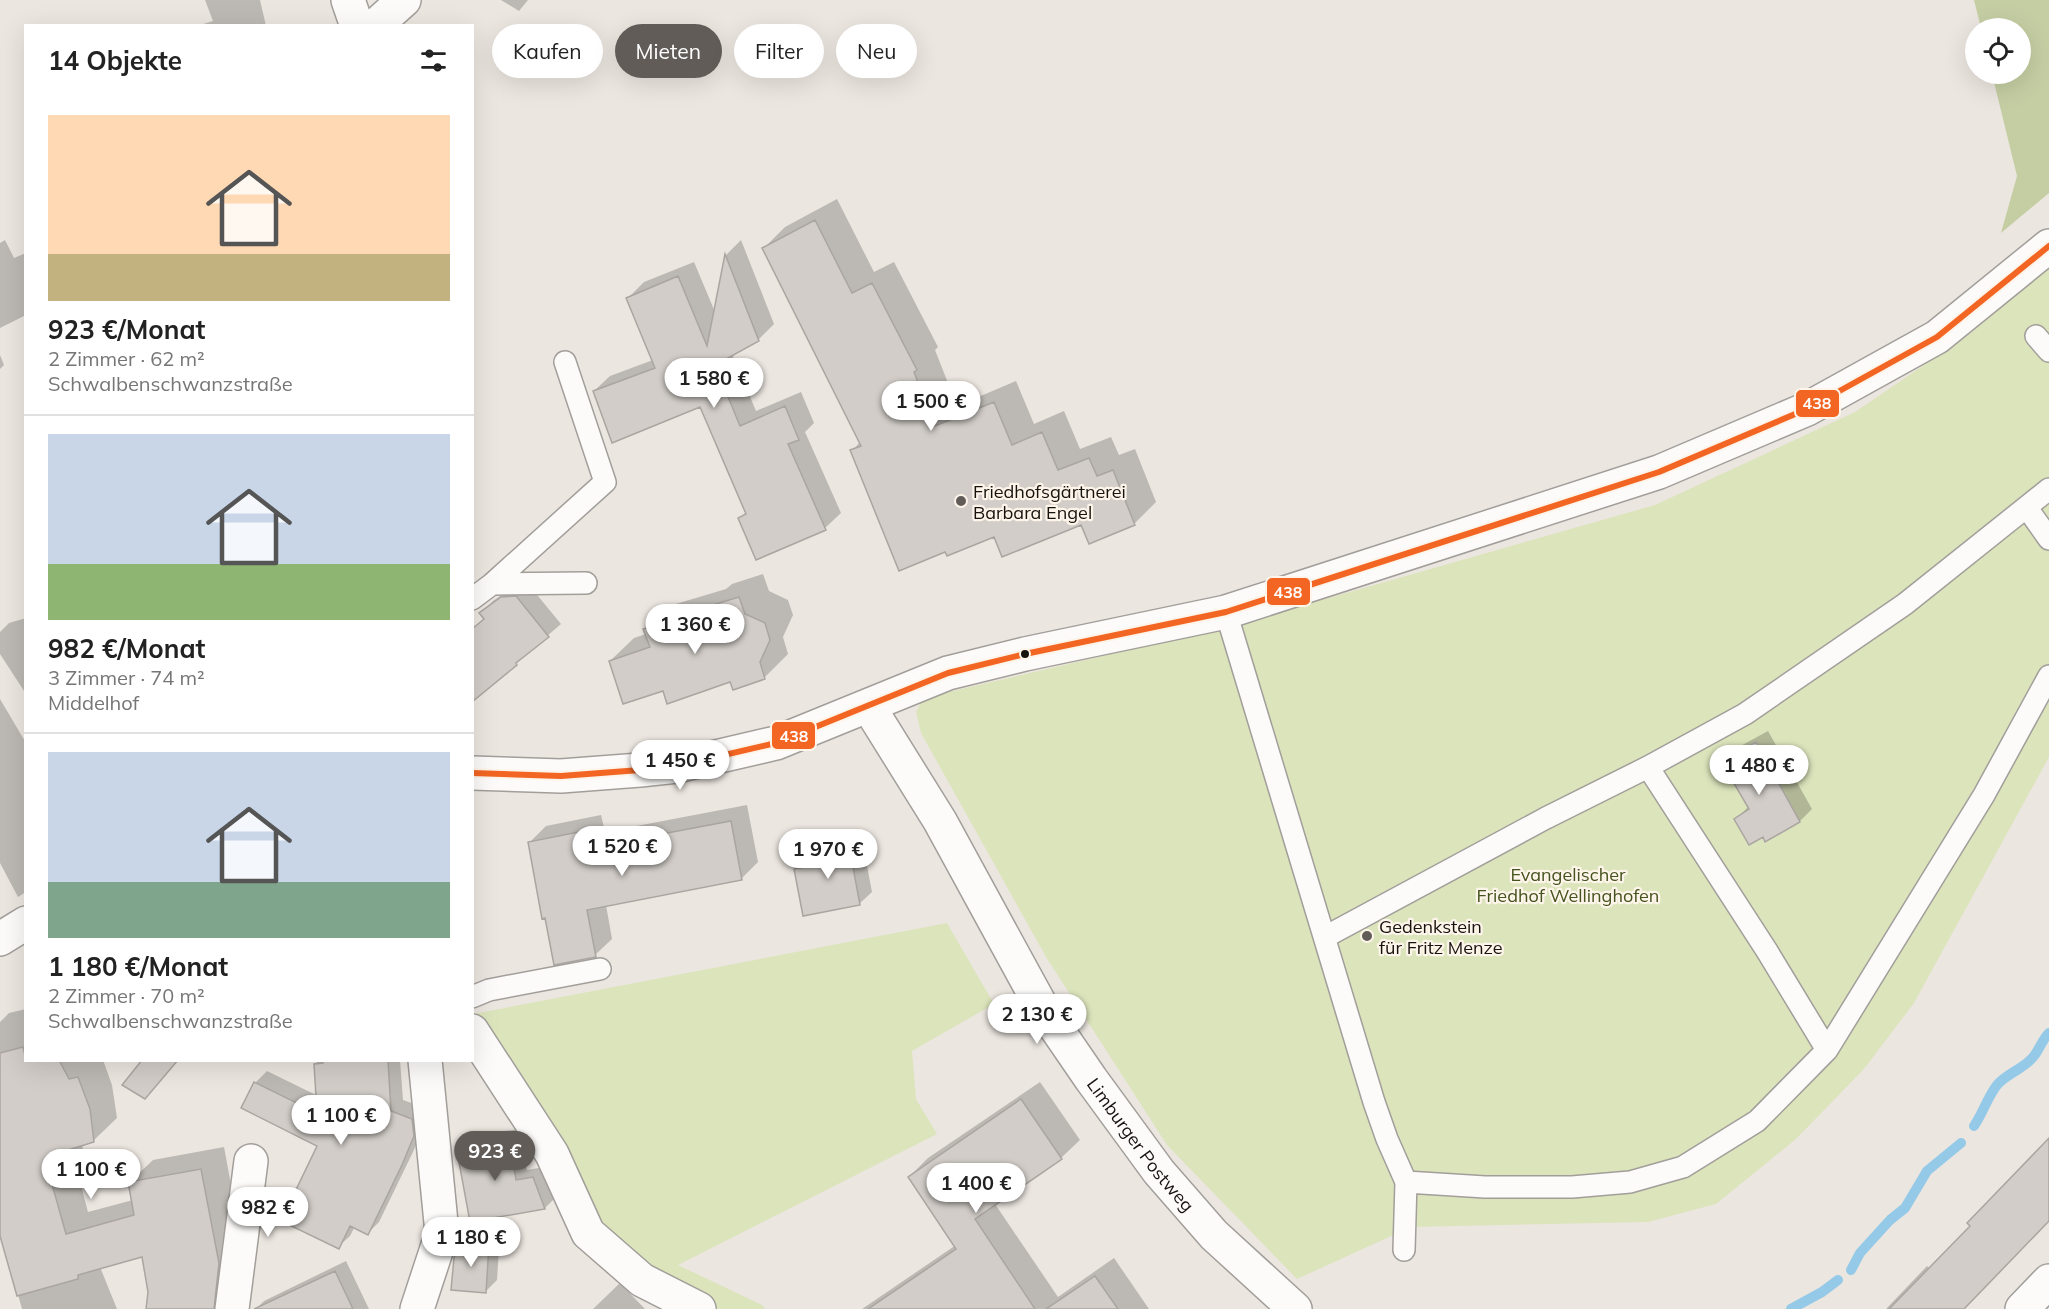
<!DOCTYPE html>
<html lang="de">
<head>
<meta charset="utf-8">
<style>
  :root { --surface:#fff; --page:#f6f6f6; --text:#222; --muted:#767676; --line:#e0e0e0; --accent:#615c58 }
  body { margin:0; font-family:Mulish,sans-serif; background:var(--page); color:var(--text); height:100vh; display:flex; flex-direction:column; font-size:22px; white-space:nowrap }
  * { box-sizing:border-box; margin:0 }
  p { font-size:20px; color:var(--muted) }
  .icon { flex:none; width:33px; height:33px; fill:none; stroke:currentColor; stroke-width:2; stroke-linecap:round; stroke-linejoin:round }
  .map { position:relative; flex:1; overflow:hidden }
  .side { position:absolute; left:24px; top:24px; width:450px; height:1038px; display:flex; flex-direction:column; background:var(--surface); border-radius:0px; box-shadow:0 6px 24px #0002 }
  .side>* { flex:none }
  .guide { position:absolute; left:492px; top:24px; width:570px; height:54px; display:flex; gap:12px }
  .tools { position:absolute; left:1965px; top:18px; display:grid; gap:12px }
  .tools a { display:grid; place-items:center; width:66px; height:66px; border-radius:50%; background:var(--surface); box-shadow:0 6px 24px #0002; font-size:30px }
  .price { position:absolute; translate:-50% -51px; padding:0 14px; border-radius:21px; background:#fff; color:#222; font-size:20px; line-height:39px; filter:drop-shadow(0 2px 3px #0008) }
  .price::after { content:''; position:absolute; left:50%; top:36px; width:18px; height:14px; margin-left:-9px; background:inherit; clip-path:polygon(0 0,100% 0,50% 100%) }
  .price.current { background:var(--accent); color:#fff }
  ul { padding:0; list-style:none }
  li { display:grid; align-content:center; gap:12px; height:318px; padding:0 24px }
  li+li { border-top:2px solid var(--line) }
  li span { display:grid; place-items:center; height:186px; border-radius:0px; color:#555 }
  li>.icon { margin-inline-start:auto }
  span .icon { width:108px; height:108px; fill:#fffc; stroke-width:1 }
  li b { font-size:26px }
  h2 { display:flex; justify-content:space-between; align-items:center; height:72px; padding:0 24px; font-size:26px }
  .pill { padding:0 21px; border-radius:27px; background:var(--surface); box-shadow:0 6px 24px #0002; font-size:21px; line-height:54px }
  .pill.current { background:var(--accent); color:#fff }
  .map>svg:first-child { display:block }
  .green { fill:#dce4bc }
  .forest { fill:#c5cea3 }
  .shadow { fill:#0003 }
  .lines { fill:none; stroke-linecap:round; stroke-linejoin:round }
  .stream { stroke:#95c9e8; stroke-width:10 }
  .building { fill:#d2cdc8; stroke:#aaa5a0; stroke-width:1.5 }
  .service-casing { stroke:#a29e9a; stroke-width:24 }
  .minor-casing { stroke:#a29e9a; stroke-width:36 }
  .service { stroke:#fcfbfa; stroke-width:21 }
  .minor { stroke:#fcfbfa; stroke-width:33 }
  .bus-1-casing { stroke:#fdf4ea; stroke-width:10 }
  .bus-1 { stroke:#f26522; stroke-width:6 }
  .poi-dot { fill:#615c58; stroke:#fdf4ea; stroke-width:2 }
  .bus-dot { fill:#16120e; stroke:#fdf4ea; stroke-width:2 }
  .labels { text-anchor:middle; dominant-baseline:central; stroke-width:4.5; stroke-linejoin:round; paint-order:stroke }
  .poi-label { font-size:18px; fill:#16120e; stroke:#fdf4ea; text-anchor:start }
  .park-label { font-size:18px; fill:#45531e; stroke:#fdf4ea }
  .street-label { font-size:18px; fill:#16120e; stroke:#fdf4ea }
  .line-badge { stroke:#fdf4ea; stroke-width:2 }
  .badge-label { font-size:16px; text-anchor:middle; font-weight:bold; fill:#fff }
</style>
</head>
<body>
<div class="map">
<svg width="2049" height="1309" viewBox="0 0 2049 1309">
  <rect width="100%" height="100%" fill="#ece6e0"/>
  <path class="green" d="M 2049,266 L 2049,757 L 1914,1003 L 1864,1069 L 1796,1139 L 1716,1204 L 1648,1222 L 1411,1227 L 1297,1279 L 1167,1145 L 1046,957 L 921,733 L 916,712 L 923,698 L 1227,627 L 1655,505 L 1855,412 L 1971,333 Z
    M 947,923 L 994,1004 L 912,1051 L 916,1099 L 937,1134 L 678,1265 L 762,1305 L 765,1309 L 706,1309 L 595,1231 L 473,1028 L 473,1014 Z"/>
  <path class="forest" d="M 1974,0 L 2049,0 L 2049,193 L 2001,233 L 2017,176 L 1992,74 L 2020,74 L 2020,28 L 1981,28 Z"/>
  <path class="shadow" d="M 205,0 L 260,0 L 266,26 L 197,26 L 213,21 Z
    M 501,0 L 528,0 L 519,11 Z
    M 837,199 L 874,272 L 894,262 L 938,347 L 935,350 L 957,406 L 1016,381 L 1034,424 L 1064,411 L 1080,449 L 1111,437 L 1119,455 L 1135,449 L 1156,502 L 1134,524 L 1082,523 L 994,535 L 852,451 L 860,442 L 763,249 L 785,227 Z
    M 5,240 L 14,258 L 26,253 L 26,315 L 0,328 L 0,243 Z
    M 741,240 L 774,324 L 758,340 L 732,354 L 756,411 L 801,392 L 814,423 L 805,432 L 841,513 L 825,528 L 740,518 L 746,512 L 701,405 L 594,391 L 610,376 L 653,360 L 628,298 L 644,282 L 694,262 L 715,312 L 726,255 Z
    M 0,355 L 4,365 L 0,369 Z
    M 763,574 L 769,591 L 788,600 L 793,615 L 783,637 L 788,654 L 764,678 L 731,680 L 663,689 L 610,661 L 634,638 L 646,634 L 645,630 L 669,606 L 726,589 L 732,584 Z
    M 515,585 L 529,585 L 561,624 L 516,663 L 481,613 L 493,601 Z
    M 26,618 L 26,694 L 0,654 L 0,632 L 9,623 Z
    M 0,699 L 26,743 L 26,892 L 18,897 L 0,863 Z
    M 1768,731 L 1812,809 L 1800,821 L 1766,840 L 1763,835 L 1736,819 L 1748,807 L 1723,762 L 1735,749 Z
    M 747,805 L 758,862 L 741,879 L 606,905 L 612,939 L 595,955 L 529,843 L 546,826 L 601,815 L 605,832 Z
    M 860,829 L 872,892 L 859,904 L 796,869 L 811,856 L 809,849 L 822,836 Z
    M 26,1009 L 26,1060 L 103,1060 L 112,1085 L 117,1118 L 94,1140 L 82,1144 L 83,1150 L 74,1159 L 88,1212 L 133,1200 L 130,1182 L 153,1160 L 224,1147 L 239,1228 L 226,1309 L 147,1309 L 150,1292 L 143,1255 L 100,1267 L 117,1309 L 22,1309 L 0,1230 L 0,1022 L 9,1013 Z
    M 319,1060 L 400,1060 L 403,1100 L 423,1107 L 425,1123 L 413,1152 L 379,1222 L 368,1233 L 355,1226 L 350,1236 L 338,1247 L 319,1146 L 255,1083 L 267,1071 L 318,1096 L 315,1064 Z
    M 1040,1082 L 1080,1140 L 1061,1158 L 995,1204 L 1058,1297 L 1114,1258 L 1149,1309 L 862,1309 L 956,1245 L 909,1177 L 928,1158 Z
    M 520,1129 L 527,1170 L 544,1167 L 556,1197 L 545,1208 L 471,1221 L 458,1147 L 469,1136 Z
    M 2049,1140 L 2049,1220 L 1963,1309 L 1886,1309 L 1927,1266 L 1930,1269 L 1972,1226 Z
    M 473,1230 L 500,1232 L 497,1280 L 485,1292 L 460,1243 Z
    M 346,1261 L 369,1309 L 256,1309 L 264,1301 Z
    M 620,1283 L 645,1309 L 593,1309 Z"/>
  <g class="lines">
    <path class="stream" d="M 1974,1126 C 1983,1113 1987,1098 1997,1085 C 2007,1073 2024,1069 2034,1056 C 2040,1048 2042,1040 2049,1033
      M 1851,1270 L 1860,1253 L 1890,1220 L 1905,1208 L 1927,1171 L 1961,1143
      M 1791,1309 L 1822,1292 L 1838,1280"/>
  </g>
  <path class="building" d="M 815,220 L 852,293 L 872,283 L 917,370 L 914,372 L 935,426 L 994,402 L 1012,445 L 1042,432 L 1058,470 L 1089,458 L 1097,476 L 1113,470 L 1135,525 L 1089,544 L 1081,525 L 1002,557 L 994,537 L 947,556 L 945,552 L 899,571 L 850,450 L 861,446 L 762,248 Z
    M 725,254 L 759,341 L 715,365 L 740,426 L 785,406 L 799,440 L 788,444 L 826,530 L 756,560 L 738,518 L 746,514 L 700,407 L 612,443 L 593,391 L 655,368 L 626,298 L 678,276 L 707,346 Z
    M 516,596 L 549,637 L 516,663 L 517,665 L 472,702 L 472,629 L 484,619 L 479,613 L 501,597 Z
    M 739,597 L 745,614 L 765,623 L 770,640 L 760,662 L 765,679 L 733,690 L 730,682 L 667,704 L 663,691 L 623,704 L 609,661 L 650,647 L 643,629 L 707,611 L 706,607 Z
    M 1756,742 L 1800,822 L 1765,842 L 1763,837 L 1749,845 L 1734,819 L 1749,809 L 1721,761 Z
    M 731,821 L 742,880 L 587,910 L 596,957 L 554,965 L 545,918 L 542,919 L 528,842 L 584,831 L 588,848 Z
    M 848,840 L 860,905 L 803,916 L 794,869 L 811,866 L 808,848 Z
    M 23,1047 L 26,1060 L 59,1060 L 69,1079 L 78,1077 L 90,1109 L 94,1142 L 55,1154 L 61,1174 L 50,1177 L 66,1234 L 134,1215 L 128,1182 L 201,1169 L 219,1263 L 214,1309 L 146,1309 L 148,1292 L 142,1257 L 78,1275 L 78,1279 L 17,1296 L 0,1236 L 0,1053 Z
    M 142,1060 L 178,1060 L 145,1099 L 122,1085 Z
    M 323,1060 L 388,1060 L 391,1111 L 412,1119 L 414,1136 L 402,1165 L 368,1235 L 350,1226 L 339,1249 L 281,1221 L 317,1146 L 241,1108 L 254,1082 L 317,1113 L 314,1064 L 323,1063 Z
    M 1021,1099 L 1062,1159 L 975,1219 L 1035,1309 L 868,1309 L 956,1249 L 908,1177 Z
    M 2049,1138 L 2049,1221 L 1964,1309 L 1889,1309 L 1970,1226 L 1967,1223 Z
    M 509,1139 L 516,1180 L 533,1177 L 545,1209 L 470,1222 L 456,1146 Z
    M 459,1242 L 489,1244 L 486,1293 L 451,1290 L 454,1258 Z
    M 335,1271 L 353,1309 L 254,1309 Z
    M 1095,1276 L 1118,1309 L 1046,1309 Z"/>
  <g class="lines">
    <g class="service-casing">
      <path id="service" d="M 2036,336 L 2049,351
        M 2027,508 L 2049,539
        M 492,584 L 605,482 L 565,362
        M 472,599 L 492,584 L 586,583
        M 1226,612 L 1374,1102 L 1387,1139 L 1406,1182 L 1404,1250
        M 1648,767 L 1767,951 L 1827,1050
        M 1325,937 L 1546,818 L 1648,767 L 1745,714 L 1905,604 L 2049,489
        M 472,997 L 489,990 L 600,969
        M 1406,1182 L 1485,1187 L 1572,1187 L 1630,1182 L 1683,1167 L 1757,1121 L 1827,1050 L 1984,795 L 2049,676"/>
    </g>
    <g class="minor-casing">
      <g id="minor">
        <path d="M 348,0 L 357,26"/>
        <path d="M 375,26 L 404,0"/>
        <path id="s1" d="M 869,707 L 940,821 L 1041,1006 L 1091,1079 L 1159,1172 L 1214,1235 L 1295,1309"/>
        <path d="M 472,773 L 561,776 L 640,770 L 677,766 L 776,743 L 948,673 L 1025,654 L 1226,612 L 1659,472 L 1807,409 L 1937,337 L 2049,246"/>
        <path d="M 0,939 L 26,923"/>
        <path d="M 472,1031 L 552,1154 L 588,1233 L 642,1280 L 699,1309"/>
        <path d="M 232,1309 L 251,1161"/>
        <path d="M 417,1309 L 442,1233 L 425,1060"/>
        <path d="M 2022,1309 L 2049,1281"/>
      </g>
    </g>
    <use href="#service" class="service"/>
    <use href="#minor" class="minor"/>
    <g class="bus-1-casing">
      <path id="bus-1" d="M 472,773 L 561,776 L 640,770 L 677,766 L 776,743 L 948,673 L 1025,654 L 1226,612 L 1659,472 L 1807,409 L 1937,337 L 2049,246"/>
    </g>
    <use href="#bus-1" class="bus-1"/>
  </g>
  <g class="poi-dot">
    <circle cx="961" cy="501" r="6"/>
    <circle cx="1367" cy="936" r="6"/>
  </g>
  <circle class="bus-dot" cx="1025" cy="654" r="5"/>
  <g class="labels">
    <g class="poi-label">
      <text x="973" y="491">Friedhofsgärtnerei<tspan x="973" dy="21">Barbara Engel</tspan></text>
      <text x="1379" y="926">Gedenkstein<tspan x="1379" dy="21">für Fritz Menze</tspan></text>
    </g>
    <g class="park-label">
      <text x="1568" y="874">Evangelischer<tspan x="1568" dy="21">Friedhof Wellinghofen</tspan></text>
    </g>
    <g class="street-label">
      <text stroke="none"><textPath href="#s1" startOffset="516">Limburger Postweg</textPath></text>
    </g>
  </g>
  <g class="line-badge">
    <rect x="1795" y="389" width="45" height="29" rx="6" fill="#f26522"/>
    <rect x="1266" y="577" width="45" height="29" rx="6" fill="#f26522"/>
    <rect x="771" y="721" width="45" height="29" rx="6" fill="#f26522"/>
  </g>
  <g class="badge-label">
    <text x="1817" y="409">438</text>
    <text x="1288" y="598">438</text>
    <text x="794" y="742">438</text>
  </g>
</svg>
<div class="tools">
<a><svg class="icon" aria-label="locate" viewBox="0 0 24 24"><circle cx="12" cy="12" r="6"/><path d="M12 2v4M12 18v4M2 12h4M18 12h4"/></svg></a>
</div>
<b class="price" style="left:714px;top:409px">1 580 €</b>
<b class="price" style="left:931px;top:432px">1 500 €</b>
<b class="price" style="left:695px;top:655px">1 360 €</b>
<b class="price" style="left:680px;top:791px">1 450 €</b>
<b class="price" style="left:1759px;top:796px">1 480 €</b>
<b class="price" style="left:622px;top:877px">1 520 €</b>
<b class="price" style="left:828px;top:880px">1 970 €</b>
<b class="price" style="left:1037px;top:1045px">2 130 €</b>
<b class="price" style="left:341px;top:1146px">1 100 €</b>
<b class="price current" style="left:495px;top:1182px">923 €</b>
<b class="price" style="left:91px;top:1200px">1 100 €</b>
<b class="price" style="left:976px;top:1214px">1 400 €</b>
<b class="price" style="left:268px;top:1238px">982 €</b>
<b class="price" style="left:471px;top:1268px">1 180 €</b>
<div class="guide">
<a class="pill">Kaufen</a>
<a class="pill current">Mieten</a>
<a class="pill">Filter</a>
<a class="pill">Neu</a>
</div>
<section class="side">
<h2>14 Objekte<svg class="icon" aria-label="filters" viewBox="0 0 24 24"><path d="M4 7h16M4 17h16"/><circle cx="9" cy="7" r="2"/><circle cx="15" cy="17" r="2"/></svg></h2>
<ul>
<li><span style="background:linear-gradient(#ffd9b3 75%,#c2b280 0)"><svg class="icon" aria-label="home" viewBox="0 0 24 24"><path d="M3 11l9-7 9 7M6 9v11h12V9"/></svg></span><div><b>923 €/Monat</b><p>2 Zimmer · 62 m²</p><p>Schwalbenschwanzstraße</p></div></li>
<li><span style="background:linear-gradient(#c9d6e8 70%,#8fb573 0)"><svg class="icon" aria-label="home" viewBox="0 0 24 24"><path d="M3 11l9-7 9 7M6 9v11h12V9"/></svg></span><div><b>982 €/Monat</b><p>3 Zimmer · 74 m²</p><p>Middelhof</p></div></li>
<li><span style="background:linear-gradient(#c9d6e8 70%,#7fa58c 0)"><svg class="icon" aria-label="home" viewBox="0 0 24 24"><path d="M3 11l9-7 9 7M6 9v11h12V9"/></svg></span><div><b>1 180 €/Monat</b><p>2 Zimmer · 70 m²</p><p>Schwalbenschwanzstraße</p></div></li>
</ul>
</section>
</div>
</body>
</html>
